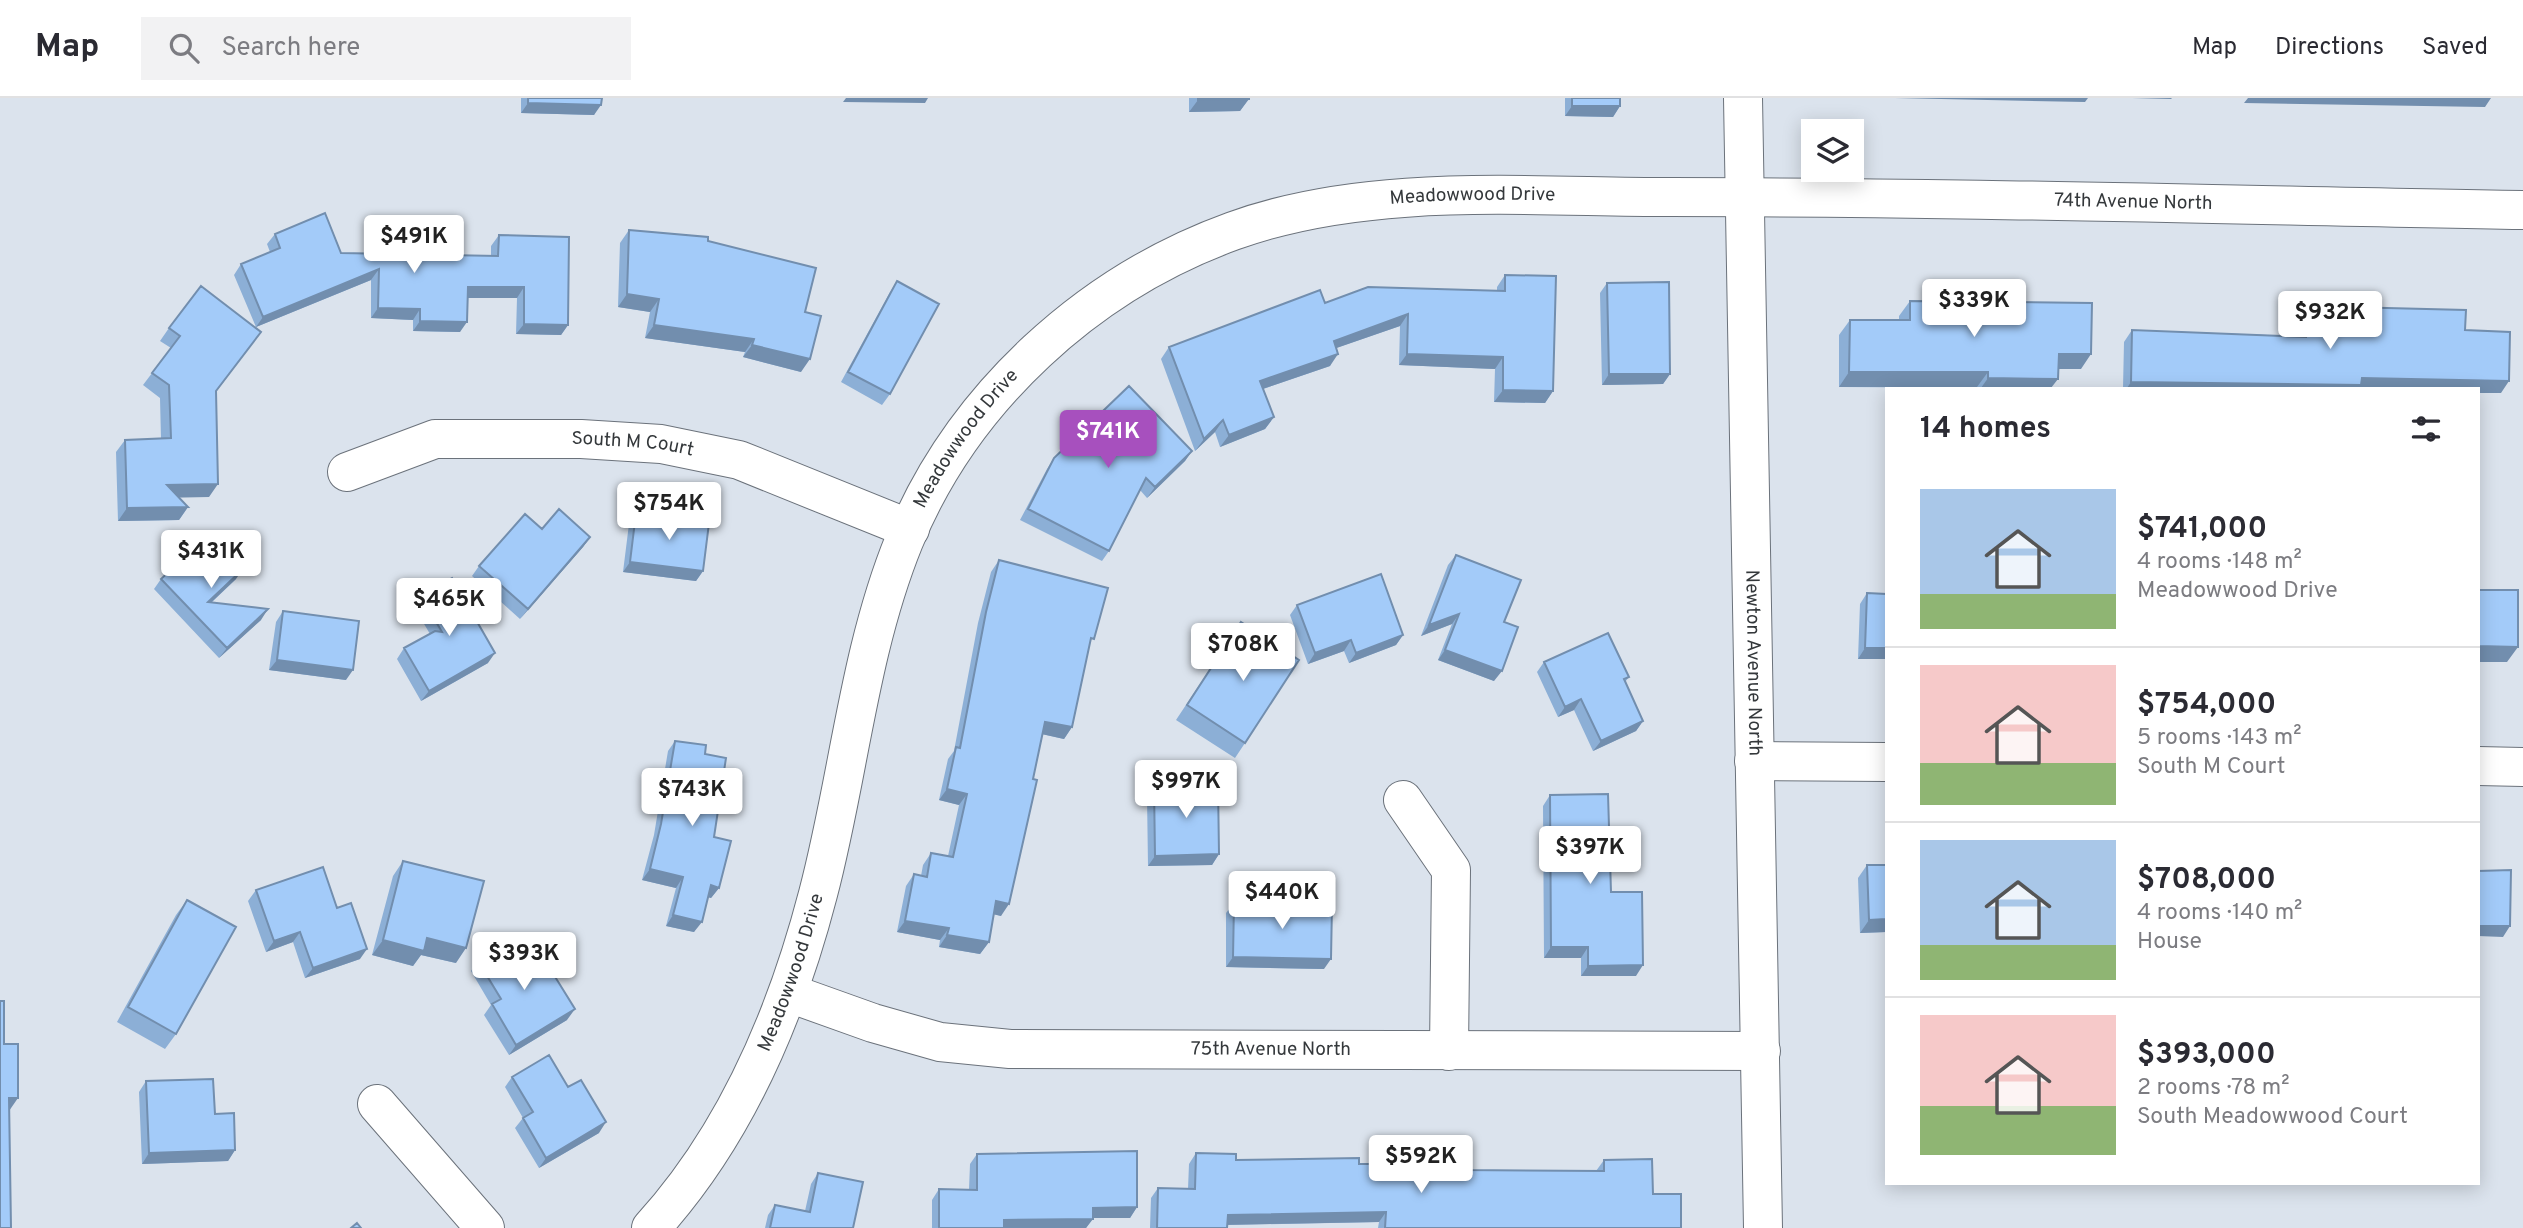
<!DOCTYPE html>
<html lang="en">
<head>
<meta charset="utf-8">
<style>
  :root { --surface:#fff; --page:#f2f2f3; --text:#2b2b33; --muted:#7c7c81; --line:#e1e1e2; --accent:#a750be }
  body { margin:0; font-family:Overpass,sans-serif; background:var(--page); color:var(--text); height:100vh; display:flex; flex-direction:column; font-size:26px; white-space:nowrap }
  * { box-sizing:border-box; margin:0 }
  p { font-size:23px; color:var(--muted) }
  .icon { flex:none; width:38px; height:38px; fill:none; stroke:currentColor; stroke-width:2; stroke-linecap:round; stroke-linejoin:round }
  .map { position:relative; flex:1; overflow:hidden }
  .details { position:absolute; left:1885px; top:289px; width:595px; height:798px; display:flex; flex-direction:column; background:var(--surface); border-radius:0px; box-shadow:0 4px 18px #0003 }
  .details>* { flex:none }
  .fabs { position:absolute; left:1801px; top:21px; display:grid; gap:14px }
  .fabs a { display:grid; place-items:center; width:63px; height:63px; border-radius:0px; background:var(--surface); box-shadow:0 4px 18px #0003; font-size:35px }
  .price { position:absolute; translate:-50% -60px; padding:0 16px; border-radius:7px; background:#fff; color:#222; font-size:23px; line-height:46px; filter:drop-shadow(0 2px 4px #0008) }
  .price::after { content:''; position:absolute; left:50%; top:42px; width:21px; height:16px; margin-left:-10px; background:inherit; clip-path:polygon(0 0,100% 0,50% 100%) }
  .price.selected { background:var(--accent); color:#fff }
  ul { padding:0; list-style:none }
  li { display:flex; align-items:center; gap:21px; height:175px; padding:0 35px }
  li+li { border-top:2px solid var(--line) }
  li span { display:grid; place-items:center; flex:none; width:196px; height:140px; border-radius:0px; color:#555 }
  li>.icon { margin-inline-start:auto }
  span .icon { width:84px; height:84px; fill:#fffc; stroke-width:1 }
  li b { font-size:30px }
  h2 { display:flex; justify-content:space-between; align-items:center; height:84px; padding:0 35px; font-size:30px }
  header { display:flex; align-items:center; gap:42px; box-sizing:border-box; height:98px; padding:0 35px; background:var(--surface); border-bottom:2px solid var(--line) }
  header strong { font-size:33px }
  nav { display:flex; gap:38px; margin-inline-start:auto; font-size:24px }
  .search { width:490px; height:63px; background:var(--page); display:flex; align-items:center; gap:18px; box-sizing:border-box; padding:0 24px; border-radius:0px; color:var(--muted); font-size:26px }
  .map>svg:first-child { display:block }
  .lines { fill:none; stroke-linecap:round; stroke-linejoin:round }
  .minor-casing { stroke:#6b727b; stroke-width:40 }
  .minor { stroke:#fff; stroke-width:38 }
  .wall { fill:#8cafd6 }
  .shaded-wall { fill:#728eae }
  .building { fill:#a3cbf9; stroke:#728eae; stroke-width:2 }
  .labels { text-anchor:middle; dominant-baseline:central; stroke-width:6; stroke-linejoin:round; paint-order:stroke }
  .street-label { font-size:19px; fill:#34383b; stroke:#fff }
</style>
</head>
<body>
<header>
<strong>Map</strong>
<div class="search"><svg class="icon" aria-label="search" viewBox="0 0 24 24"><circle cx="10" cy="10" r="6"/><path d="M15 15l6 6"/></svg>Search here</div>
<nav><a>Map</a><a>Directions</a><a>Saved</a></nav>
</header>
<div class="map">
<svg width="2523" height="1130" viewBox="0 0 2523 1130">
  <rect width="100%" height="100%" fill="#dbe3ed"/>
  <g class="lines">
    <g class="minor-casing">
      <g id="minor">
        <path id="s1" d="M 1743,0 L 1763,1130"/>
        <path id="s2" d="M 347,374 L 435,341 L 581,341 L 661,346 L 739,362 L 910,431"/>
        <path d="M 1754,663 L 1886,664"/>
        <path d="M 2478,668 L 2523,669"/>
        <path d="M 1403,702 L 1451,772 L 1449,953"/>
        <path id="s3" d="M 789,895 L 873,925 L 940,944 L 1010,951 L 1761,953"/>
        <path d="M 377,1006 L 485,1130"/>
        <path id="s4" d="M 651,1130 C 735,1038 787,915 818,796 C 849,679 858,556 904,443 C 963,299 1089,185 1233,133 C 1368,84 1527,99 1669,99 C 1954,99 2238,107 2523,112"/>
      </g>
    </g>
    <use href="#minor" class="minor"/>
  </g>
  <path class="wall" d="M 521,0 L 602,0 L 594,17 L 521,15 Z
    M 1189,0 L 1249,0 L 1240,13 L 1189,14 Z
    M 1565,0 L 1620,0 L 1620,8 L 1613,19 L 1565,18 Z
    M 629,132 L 708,143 L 805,214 L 801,274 L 743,259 L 745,254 L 645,240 L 650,214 L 618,209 L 620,145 Z
    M 275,136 L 341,155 L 491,158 L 491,148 L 499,137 L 568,227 L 561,237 L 516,236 L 517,200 L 468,200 L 460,234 L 413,233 L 413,222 L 371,220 L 371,182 L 256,229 L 234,177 L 241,166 L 270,154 L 267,146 Z
    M 1505,177 L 1553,293 L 1545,305 L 1494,304 L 1495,271 L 1399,267 L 1400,228 L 1336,250 L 1330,268 L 1263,291 L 1274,319 L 1265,331 L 1220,349 L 1215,334 L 1195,353 L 1161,261 L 1169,249 L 1497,193 L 1497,189 Z
    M 897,183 L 890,296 L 882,307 L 841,284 L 890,194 Z
    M 1607,185 L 1670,276 L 1663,286 L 1602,287 L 1600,195 Z
    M 1910,203 L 2081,271 L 2058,271 L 2051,290 L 1839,289 L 1839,237 L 1850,222 L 1899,222 L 1899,218 Z
    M 2306,208 L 2465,232 L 2501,295 L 2478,295 L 2478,290 L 2123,290 L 2124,244 L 2132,232 L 2297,238 L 2298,220 Z
    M 169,230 L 252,246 L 216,294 L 209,399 L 179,399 L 188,409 L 179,422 L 118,423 L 116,354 L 125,342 L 161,341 L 160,300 L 143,287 L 171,250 L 160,243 Z
    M 1192,353 L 1185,363 L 1147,400 L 1140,392 L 1109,453 L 1102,463 L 1020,422 L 1047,371 L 1054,360 Z
    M 636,415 L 703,473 L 696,483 L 623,474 L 629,426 Z
    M 542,431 L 590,439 L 583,449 L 520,521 L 472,478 L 479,468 Z
    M 1456,457 L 1504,524 L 1494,583 L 1438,562 L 1452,526 L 1421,538 L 1448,467 Z
    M 999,462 L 1089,549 L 1072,629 L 1064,641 L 1042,636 L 1001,818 L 994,816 L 989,844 L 980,856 L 939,849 L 940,842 L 897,834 L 906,788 L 914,776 L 921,778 L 923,767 L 931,755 L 948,758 L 959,707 L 939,702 L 948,661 L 954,653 L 978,525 L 991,474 Z
    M 161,481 L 236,481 L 212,504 L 261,522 L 219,560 L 154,491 Z
    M 1867,495 L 1886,496 L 1886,561 L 1858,561 L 1860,506 Z
    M 421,498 L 488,565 L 421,603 L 397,561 L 404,550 L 430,536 L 414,509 Z
    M 1297,507 L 1403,537 L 1396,547 L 1349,565 L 1344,553 L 1308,566 L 1290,517 Z
    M 283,513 L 346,582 L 269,572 L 276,524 Z
    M 1241,524 L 1245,645 L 1235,660 L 1176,622 Z
    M 1544,564 L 1629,579 L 1625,584 L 1643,623 L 1636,633 L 1593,653 L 1574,612 L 1558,619 L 1537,574 Z
    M 675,643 L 705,656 L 714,739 L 719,790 L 711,800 L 708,799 L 694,834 L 666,828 L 676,790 L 642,782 L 654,737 L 668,653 Z
    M 1154,688 L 1219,756 L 1212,767 L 1148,768 L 1147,698 Z
    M 1550,697 L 1636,878 L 1581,878 L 1581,860 L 1544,860 L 1543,708 Z
    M 403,763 L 456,865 L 421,857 L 413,868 L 372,857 L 393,778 Z
    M 1867,767 L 1886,767 L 1886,834 L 1860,835 L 1858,780 Z
    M 256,792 L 337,810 L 360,861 L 305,880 L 293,844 L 266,854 L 248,803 Z
    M 187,802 L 176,936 L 165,951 L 117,924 L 176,817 Z
    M 1234,805 L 1324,871 L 1226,869 L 1226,815 Z
    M 478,863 L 567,922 L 509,957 L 484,917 L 491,907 L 471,873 Z
    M 512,979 L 568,989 L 599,1035 L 539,1070 L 515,1030 L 523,1020 L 505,989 Z
    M 146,983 L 215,1016 L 235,1052 L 228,1063 L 142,1066 L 139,994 Z
    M 1196,1055 L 1236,1062 L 1359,1066 L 1461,1072 L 1596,1073 L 1604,1062 L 1653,1096 L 1681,1130 L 1378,1130 L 1379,1124 L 1227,1127 L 1227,1130 L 1150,1130 L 1151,1100 L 1158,1090 L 1188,1091 L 1189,1066 Z
    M 977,1056 L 1137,1109 L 1130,1120 L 1093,1120 L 1086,1130 L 932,1130 L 932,1102 L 939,1091 L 969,1092 L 970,1066 Z
    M 818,1075 L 853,1130 L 765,1130 L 768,1117 L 775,1107 L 805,1113 L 811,1086 Z"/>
  <path class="shaded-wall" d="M 846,0 L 928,0 L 925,5 L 843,4 Z
    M 1895,0 L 2088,0 L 2085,4 Z
    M 2132,0 L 2172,0 L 2171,1 Z
    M 2248,0 L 2491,0 L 2485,9 L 2244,5 Z
    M 1249,1 L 1240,13 L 1189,14 L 1198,2 Z
    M 528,5 L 601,7 L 594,17 L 521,15 Z
    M 1572,8 L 1620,8 L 1613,19 L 1565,18 Z
    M 379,171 L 371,182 L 256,229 L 263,219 Z
    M 468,189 L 524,189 L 517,200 L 461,200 Z
    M 627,196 L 659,201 L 650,214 L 618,209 Z
    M 378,210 L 420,211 L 413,222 L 371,220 Z
    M 1408,216 L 1400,228 L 1325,254 L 1334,243 Z
    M 420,223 L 467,224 L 460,234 L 413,233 Z
    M 524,226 L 568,227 L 561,237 L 516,236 Z
    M 654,227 L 754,241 L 745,254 L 645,240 Z
    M 752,247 L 810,261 L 801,274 L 743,259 Z
    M 1338,256 L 1330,268 L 1251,295 L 1260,283 Z
    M 1407,256 L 1503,259 L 1495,271 L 1399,267 Z
    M 2059,256 L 2091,256 L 2081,271 L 2048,271 Z
    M 1849,274 L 1988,274 L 1977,289 L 1839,289 Z
    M 1609,276 L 1670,276 L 1663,286 L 1602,287 Z
    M 1988,280 L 2058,281 L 2051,290 L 1981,290 Z
    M 2362,280 L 2509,283 L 2501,295 L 2478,295 L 2478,290 L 2127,290 L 2131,284 Z
    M 1503,292 L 1553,293 L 1545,305 L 1494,304 Z
    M 1274,319 L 1265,331 L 1220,349 L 1229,337 Z
    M 1223,322 L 1215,334 L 1195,353 L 1204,341 Z
    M 1192,353 L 1185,363 L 1147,400 L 1155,389 Z
    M 218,386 L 209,399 L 158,400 L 167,387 Z
    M 188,409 L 179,422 L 118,423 L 127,410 Z
    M 590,439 L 583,449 L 520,521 L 528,511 Z
    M 630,464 L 703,473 L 696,483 L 623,474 Z
    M 243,471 L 236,481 L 201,514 L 208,504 Z
    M 268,511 L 261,522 L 219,560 L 227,550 Z
    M 1459,516 L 1452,526 L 1421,538 L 1429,527 Z
    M 1403,537 L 1396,547 L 1349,565 L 1356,555 Z
    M 1351,542 L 1344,553 L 1308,566 L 1315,555 Z
    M 2478,548 L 2518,549 L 2507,564 L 2478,564 Z
    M 1865,550 L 1886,550 L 1886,561 L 1858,561 Z
    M 1445,552 L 1502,573 L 1494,583 L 1438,562 Z
    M 495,555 L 488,565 L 421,603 L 429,593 Z
    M 277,562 L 353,572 L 346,582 L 269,572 Z
    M 1581,601 L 1574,612 L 1558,619 L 1565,609 Z
    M 1643,623 L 1636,633 L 1593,653 L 1601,643 Z
    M 1045,624 L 1072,629 L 1064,641 L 1037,635 Z
    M 947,691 L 967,696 L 959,707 L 939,702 Z
    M 1219,756 L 1212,767 L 1148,768 L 1155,758 Z
    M 650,771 L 683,779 L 676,790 L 642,782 Z
    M 711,787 L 719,790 L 711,800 L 704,798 Z
    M 996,803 L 1009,806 L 1001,818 L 988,815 Z
    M 673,817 L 702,824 L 694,834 L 666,828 Z
    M 1886,821 L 1886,834 L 1860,835 L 1869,822 Z
    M 905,823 L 949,830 L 940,842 L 897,834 Z
    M 2478,828 L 2510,828 L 2503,839 L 2478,838 Z
    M 300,834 L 293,844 L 266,854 L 274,843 Z
    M 947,837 L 989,844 L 980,856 L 939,849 Z
    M 427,840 L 466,850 L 456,865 L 421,857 L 413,868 L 372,857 L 383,842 Z
    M 1551,849 L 1588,849 L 1581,860 L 1544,860 Z
    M 367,851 L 360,861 L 305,880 L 313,870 Z
    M 1233,859 L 1331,861 L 1324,871 L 1226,869 Z
    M 1643,867 L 1636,878 L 1581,878 L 1588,868 Z
    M 575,911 L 567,922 L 509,957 L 516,947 Z
    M 9,1000 L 18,1000 L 9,1013 Z
    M 606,1024 L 599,1035 L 539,1070 L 546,1060 Z
    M 235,1052 L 228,1063 L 142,1066 L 149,1055 Z
    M 1137,1109 L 1130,1120 L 1085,1120 L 1093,1110 Z
    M 1386,1114 L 1379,1124 L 1220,1127 L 1228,1117 Z
    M 1093,1121 L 1086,1130 L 998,1130 L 1004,1122 Z"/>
  <path class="building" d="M 528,0 L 602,0 L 601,7 L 528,5 Z
    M 1198,0 L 1249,0 L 1249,1 L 1198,2 Z
    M 1572,0 L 1620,0 L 1620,8 L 1572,8 Z
    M 325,115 L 341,155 L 498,158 L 499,137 L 569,139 L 568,227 L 524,226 L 524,189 L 468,189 L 467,224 L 420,223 L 420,211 L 378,210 L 379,171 L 263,219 L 241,166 L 280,150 L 275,136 Z
    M 629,132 L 708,139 L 708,143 L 816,170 L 805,214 L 821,218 L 810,261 L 752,247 L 754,241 L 654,227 L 659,201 L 627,196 Z
    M 1505,177 L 1556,178 L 1553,293 L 1503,292 L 1503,259 L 1407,256 L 1408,216 L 1334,243 L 1338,256 L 1260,283 L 1274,319 L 1229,337 L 1223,322 L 1204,341 L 1169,249 L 1320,192 L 1325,205 L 1368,189 L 1505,193 Z
    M 897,183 L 939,206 L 890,296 L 848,274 Z
    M 1669,184 L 1670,276 L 1609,276 L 1607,185 Z
    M 201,188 L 261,234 L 216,293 L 218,386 L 167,387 L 188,409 L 127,410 L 125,342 L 171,340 L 169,287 L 152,275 L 180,238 L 169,230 Z
    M 1910,203 L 2092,205 L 2091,256 L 2059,256 L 2058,281 L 1988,280 L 1988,274 L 1849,274 L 1850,222 L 1910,222 Z
    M 2306,208 L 2466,212 L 2465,232 L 2510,234 L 2509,283 L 2362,280 L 2361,287 L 2131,284 L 2132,232 L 2306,239 Z
    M 1129,288 L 1192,353 L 1155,389 L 1146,380 L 1109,453 L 1028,411 L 1054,360 Z
    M 559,411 L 590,439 L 528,511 L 479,468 L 525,416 L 542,431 Z
    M 636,415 L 709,425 L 703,473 L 630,464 Z
    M 210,436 L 243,471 L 208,504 L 268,511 L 227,550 L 161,481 Z
    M 1456,457 L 1521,482 L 1504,524 L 1518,529 L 1502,573 L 1445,552 L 1459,516 L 1429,527 Z
    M 999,462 L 1108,490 L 1094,541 L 1091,540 L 1072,629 L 1045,624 L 1033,681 L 1037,682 L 1009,806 L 996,803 L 989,844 L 947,837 L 949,830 L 905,823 L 914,776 L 927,779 L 931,755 L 953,759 L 967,696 L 947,691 L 956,649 L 960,650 L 986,514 Z
    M 1381,476 L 1403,537 L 1356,555 L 1351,542 L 1315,555 L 1297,507 Z
    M 452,480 L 495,555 L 429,593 L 404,550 L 435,533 L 442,534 L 421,498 Z
    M 2478,492 L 2518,492 L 2518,549 L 2478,548 Z
    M 1867,495 L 1886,496 L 1886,550 L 1865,550 Z
    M 283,513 L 359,523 L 353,572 L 277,562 Z
    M 1241,524 L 1299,562 L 1245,645 L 1187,607 Z
    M 1608,535 L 1629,579 L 1624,581 L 1643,623 L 1601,643 L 1581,601 L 1565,609 L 1544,564 Z
    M 675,643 L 706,647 L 705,656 L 726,660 L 714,739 L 731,743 L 719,790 L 711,787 L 702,824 L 673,817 L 683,779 L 650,771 L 661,726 Z
    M 1218,686 L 1219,756 L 1155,758 L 1154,688 Z
    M 1608,696 L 1611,794 L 1642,794 L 1643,867 L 1588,868 L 1588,849 L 1551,849 L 1550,697 Z
    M 403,763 L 484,783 L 466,850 L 427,840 L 424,853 L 383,842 Z
    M 1867,767 L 1886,767 L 1886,821 L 1869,822 Z
    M 323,769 L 337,810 L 351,805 L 367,851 L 313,870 L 300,834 L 274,843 L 256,792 Z
    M 2511,772 L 2510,828 L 2478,828 L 2478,773 Z
    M 187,802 L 236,829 L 176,936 L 128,909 Z
    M 1234,805 L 1332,807 L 1331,861 L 1233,859 Z
    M 518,839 L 539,874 L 549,869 L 575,911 L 516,947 L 492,906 L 501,901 L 478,863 Z
    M 0,903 L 4,903 L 4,946 L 18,946 L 18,1000 L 9,1000 L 11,1130 L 0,1130 Z
    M 549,957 L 568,989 L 581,982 L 606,1024 L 546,1060 L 523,1020 L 533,1014 L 512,979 Z
    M 213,981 L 215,1016 L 234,1015 L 235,1052 L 149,1055 L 146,983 Z
    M 1137,1053 L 1137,1109 L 1093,1110 L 1093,1121 L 1004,1122 L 1004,1130 L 939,1130 L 939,1091 L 977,1092 L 977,1056 Z
    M 1196,1055 L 1236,1056 L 1236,1062 L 1359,1060 L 1359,1066 L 1461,1066 L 1461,1072 L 1604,1073 L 1604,1062 L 1652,1061 L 1653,1096 L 1681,1096 L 1681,1130 L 1385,1130 L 1386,1114 L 1228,1117 L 1227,1130 L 1157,1130 L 1158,1090 L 1195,1091 Z
    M 818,1075 L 863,1084 L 853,1130 L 770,1130 L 775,1107 L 810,1114 Z
    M 357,1125 L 361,1130 L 351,1130 Z"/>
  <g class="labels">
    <g class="street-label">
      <text stroke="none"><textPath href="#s4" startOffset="1449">Meadowwood Drive</textPath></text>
      <text stroke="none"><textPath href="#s4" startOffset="2110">74th Avenue North</textPath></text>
      <text stroke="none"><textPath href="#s4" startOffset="861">Meadowwood Drive</textPath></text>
      <text stroke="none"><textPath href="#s2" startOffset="292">South M Court</textPath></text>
      <text stroke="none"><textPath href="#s1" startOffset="565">Newton Avenue North</textPath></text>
      <text stroke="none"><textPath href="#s4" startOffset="294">Meadowwood Drive</textPath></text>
      <text stroke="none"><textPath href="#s3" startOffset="490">75th Avenue North</textPath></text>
    </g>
  </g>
</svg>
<div class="fabs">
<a><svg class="icon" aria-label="layers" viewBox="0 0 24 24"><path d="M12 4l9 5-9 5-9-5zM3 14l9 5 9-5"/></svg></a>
</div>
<b class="price" style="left:414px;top:177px">$491K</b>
<b class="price" style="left:1974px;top:241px">$339K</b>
<b class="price" style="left:2330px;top:253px">$932K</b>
<b class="price selected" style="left:1108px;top:372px">$741K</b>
<b class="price" style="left:669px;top:444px">$754K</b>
<b class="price" style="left:211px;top:492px">$431K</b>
<b class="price" style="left:449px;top:540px">$465K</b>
<b class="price" style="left:1243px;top:585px">$708K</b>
<b class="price" style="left:1186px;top:722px">$997K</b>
<b class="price" style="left:692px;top:730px">$743K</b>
<b class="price" style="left:1590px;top:788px">$397K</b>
<b class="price" style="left:1282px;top:833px">$440K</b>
<b class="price" style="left:524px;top:894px">$393K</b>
<b class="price" style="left:1421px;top:1097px">$592K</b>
<section class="details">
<h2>14 homes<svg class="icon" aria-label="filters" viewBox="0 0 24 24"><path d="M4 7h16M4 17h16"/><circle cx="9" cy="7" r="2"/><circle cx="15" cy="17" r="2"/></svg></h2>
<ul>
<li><span style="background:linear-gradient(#a9c7e8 75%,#8fb573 0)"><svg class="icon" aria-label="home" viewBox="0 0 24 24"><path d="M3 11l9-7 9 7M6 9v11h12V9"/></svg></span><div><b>$741,000</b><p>4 rooms · 148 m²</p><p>Meadowwood Drive</p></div></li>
<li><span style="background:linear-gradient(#f6c9c9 70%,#8fb573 0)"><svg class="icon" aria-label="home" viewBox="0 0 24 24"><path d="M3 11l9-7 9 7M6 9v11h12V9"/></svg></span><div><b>$754,000</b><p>5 rooms · 143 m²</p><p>South M Court</p></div></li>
<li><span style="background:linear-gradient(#a9c7e8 75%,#8fb573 0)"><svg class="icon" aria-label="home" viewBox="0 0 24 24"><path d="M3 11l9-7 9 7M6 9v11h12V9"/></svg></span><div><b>$708,000</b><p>4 rooms · 140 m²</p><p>House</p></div></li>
<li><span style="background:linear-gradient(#f6c9c9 65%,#8fb573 0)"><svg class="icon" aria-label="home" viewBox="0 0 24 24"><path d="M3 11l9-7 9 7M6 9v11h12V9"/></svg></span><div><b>$393,000</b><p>2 rooms · 78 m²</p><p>South Meadowwood Court</p></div></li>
</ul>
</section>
</div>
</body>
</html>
